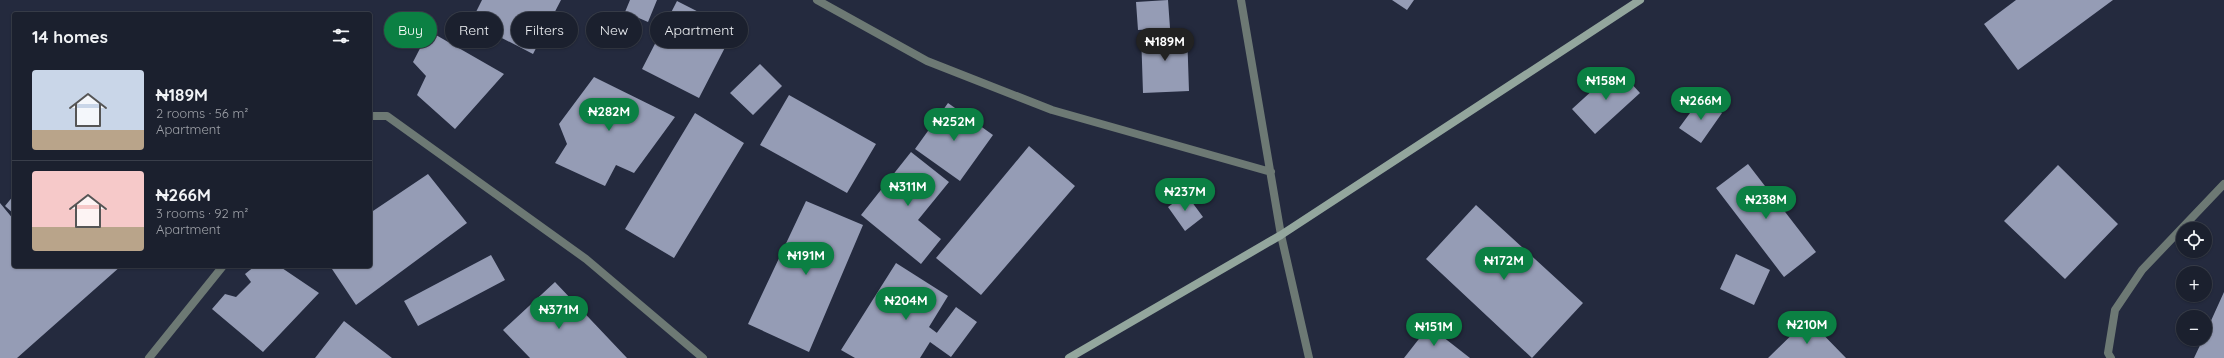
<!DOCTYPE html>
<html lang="en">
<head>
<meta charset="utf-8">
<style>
  :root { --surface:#1b202e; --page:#242836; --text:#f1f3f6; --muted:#a0a3aa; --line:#393e4a; --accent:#0b8043 }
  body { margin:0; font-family:Quicksand,sans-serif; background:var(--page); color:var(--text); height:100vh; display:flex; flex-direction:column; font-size:15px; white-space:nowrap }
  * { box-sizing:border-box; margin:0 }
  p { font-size:13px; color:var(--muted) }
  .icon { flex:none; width:22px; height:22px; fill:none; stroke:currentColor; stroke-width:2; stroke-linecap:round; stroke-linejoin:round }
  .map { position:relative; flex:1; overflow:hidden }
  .panel { position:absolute; left:12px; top:12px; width:360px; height:256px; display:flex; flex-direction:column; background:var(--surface); border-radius:4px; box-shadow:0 1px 3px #0004,0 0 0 1px var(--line) }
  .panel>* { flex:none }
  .guide { position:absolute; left:384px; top:12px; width:380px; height:36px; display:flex; gap:8px }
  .tools { position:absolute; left:2176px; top:222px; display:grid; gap:8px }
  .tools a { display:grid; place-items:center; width:36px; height:36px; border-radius:50%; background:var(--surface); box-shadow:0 1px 3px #0004,0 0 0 1px var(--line); font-size:20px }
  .price { position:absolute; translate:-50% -34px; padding:0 9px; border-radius:14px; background:var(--accent); color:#fff; font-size:13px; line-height:26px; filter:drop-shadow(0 1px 2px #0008) }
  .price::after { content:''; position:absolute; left:50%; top:24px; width:12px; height:9px; margin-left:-6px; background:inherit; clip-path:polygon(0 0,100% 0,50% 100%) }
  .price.selected { background:#222; color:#fff }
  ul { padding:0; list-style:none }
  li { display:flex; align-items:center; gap:12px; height:100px; padding:0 20px }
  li+li { border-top:1px solid var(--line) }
  li span { display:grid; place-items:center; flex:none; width:112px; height:80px; border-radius:4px; color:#555 }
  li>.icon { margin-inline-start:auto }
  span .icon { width:48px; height:48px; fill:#fffc; stroke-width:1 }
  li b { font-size:17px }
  h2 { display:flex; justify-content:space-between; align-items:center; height:48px; padding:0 20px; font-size:17px }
  .chip { padding:0 14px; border-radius:18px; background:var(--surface); box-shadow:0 1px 3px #0004,0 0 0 1px var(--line); font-size:14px; line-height:36px }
  .chip.selected { background:var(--accent); color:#fff }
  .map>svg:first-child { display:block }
  .building { fill:#959cb5 }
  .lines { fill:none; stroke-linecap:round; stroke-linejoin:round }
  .street { stroke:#6d7974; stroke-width:8 }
  .secondary { stroke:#93a69d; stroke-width:8 }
</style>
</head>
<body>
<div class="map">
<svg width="2224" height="358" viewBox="0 0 2224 358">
  <rect width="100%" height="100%" fill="#242a3e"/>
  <path class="building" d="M 482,0 L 561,0 L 533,54 L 471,22 Z
    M 630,0 L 657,0 L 648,22 L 625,12 Z
    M 1168,0 L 1170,28 L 1138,30 L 1136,2 Z
    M 1392,0 L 1414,0 L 1407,10 Z
    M 2016,0 L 2113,0 L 2018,70 L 1984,24 Z
    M 677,1 L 734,30 L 699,98 L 642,69 Z
    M 429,31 L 504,74 L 455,129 L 417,95 L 426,76 L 413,62 Z
    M 1187,31 L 1189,91 L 1143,93 L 1141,32 Z
    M 760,64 L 782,86 L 753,115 L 730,93 Z
    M 1617,68 L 1640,93 L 1595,134 L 1572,109 Z
    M 594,77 L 675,117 L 634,173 L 616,165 L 605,186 L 555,163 L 567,144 L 559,124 Z
    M 789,95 L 876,144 L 847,193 L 760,145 Z
    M 1701,98 L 1722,113 L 1701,143 L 1679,128 Z
    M 948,103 L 993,135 L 960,181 L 915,149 Z
    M 695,113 L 744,143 L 674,258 L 625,229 Z
    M 1029,146 L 1075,186 L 981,295 L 936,258 Z
    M 911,152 L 949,182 L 918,220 L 941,239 L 921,264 L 861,215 Z
    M 1748,164 L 1816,252 L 1784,277 L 1716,188 Z
    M 2058,165 L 2118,224 L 2065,279 L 2004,221 Z
    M 428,174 L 467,223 L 356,305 L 330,266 L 370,266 L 370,213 Z
    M 1186,194 L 1203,217 L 1185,231 L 1168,207 Z
    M 14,195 L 14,214 L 5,206 Z
    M 806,201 L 863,225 L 809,352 L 748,324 Z
    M 0,203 L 14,220 L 14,266 L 121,266 L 17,358 L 0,358 Z
    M 1476,205 L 1583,303 L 1532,358 L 1426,259 Z
    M 1736,254 L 1770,270 L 1754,305 L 1720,289 Z
    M 491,255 L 505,280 L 418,326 L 404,301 Z
    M 896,263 L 948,296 L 929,327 L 937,333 L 933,338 L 956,307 L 977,322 L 951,357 L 930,342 L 920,358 L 855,358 L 841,350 Z
    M 255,266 L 279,266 L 319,293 L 263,352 L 212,309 L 225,294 L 236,297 L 251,282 L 245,274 Z
    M 555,282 L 627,358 L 530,358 L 503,330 Z
    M 2224,292 L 2224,358 L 2194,358 L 2203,339 L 2205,339 L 2205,334 Z
    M 1808,319 L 1846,358 L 1768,358 Z
    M 344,321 L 392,358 L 315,358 Z
    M 1429,326 L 1470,358 L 1404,358 Z"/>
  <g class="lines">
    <path class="street" d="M 817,0 L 927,61 L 1052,110 L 1271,172
      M 1241,0 L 1281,235 L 1309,358
      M 370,116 L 387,116 L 586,259 L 703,358
      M 149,358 L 223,266
      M 2111,358 L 2108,353 L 2115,310 L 2142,270 L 2224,184"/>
    <path class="secondary" d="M 1069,358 L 1281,235 L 1640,0"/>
  </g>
</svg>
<div class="tools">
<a><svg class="icon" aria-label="locate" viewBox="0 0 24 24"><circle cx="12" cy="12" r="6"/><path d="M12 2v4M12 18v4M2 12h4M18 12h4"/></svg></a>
<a>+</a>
<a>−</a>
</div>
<b class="price selected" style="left:1165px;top:62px">₦189M</b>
<b class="price" style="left:1606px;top:101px">₦158M</b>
<b class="price" style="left:1701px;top:121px">₦266M</b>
<b class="price" style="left:609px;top:132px">₦282M</b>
<b class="price" style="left:954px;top:142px">₦252M</b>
<b class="price" style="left:908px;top:207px">₦311M</b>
<b class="price" style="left:1185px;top:212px">₦237M</b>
<b class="price" style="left:1766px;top:220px">₦238M</b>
<b class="price" style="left:806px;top:276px">₦191M</b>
<b class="price" style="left:1504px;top:281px">₦172M</b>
<b class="price" style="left:906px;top:321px">₦204M</b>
<b class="price" style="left:559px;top:330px">₦371M</b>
<b class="price" style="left:1807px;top:345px">₦210M</b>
<b class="price" style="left:1434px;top:347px">₦151M</b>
<div class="guide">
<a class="chip selected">Buy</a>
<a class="chip">Rent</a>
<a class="chip">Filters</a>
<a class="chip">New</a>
<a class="chip">Apartment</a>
</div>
<section class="panel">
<h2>14 homes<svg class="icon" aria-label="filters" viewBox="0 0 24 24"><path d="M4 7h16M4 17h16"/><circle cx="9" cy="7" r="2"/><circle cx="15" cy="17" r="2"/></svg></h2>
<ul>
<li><span style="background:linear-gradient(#c9d6e8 75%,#b9a48a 0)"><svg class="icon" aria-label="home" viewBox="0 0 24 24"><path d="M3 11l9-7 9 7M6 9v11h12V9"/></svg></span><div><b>₦189M</b><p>2 rooms · 56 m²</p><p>Apartment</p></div></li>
<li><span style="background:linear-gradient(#f6c9c9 70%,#b9a48a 0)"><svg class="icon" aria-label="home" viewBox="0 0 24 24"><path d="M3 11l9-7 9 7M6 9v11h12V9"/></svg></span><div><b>₦266M</b><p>3 rooms · 92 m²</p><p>Apartment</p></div></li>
</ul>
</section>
</div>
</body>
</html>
